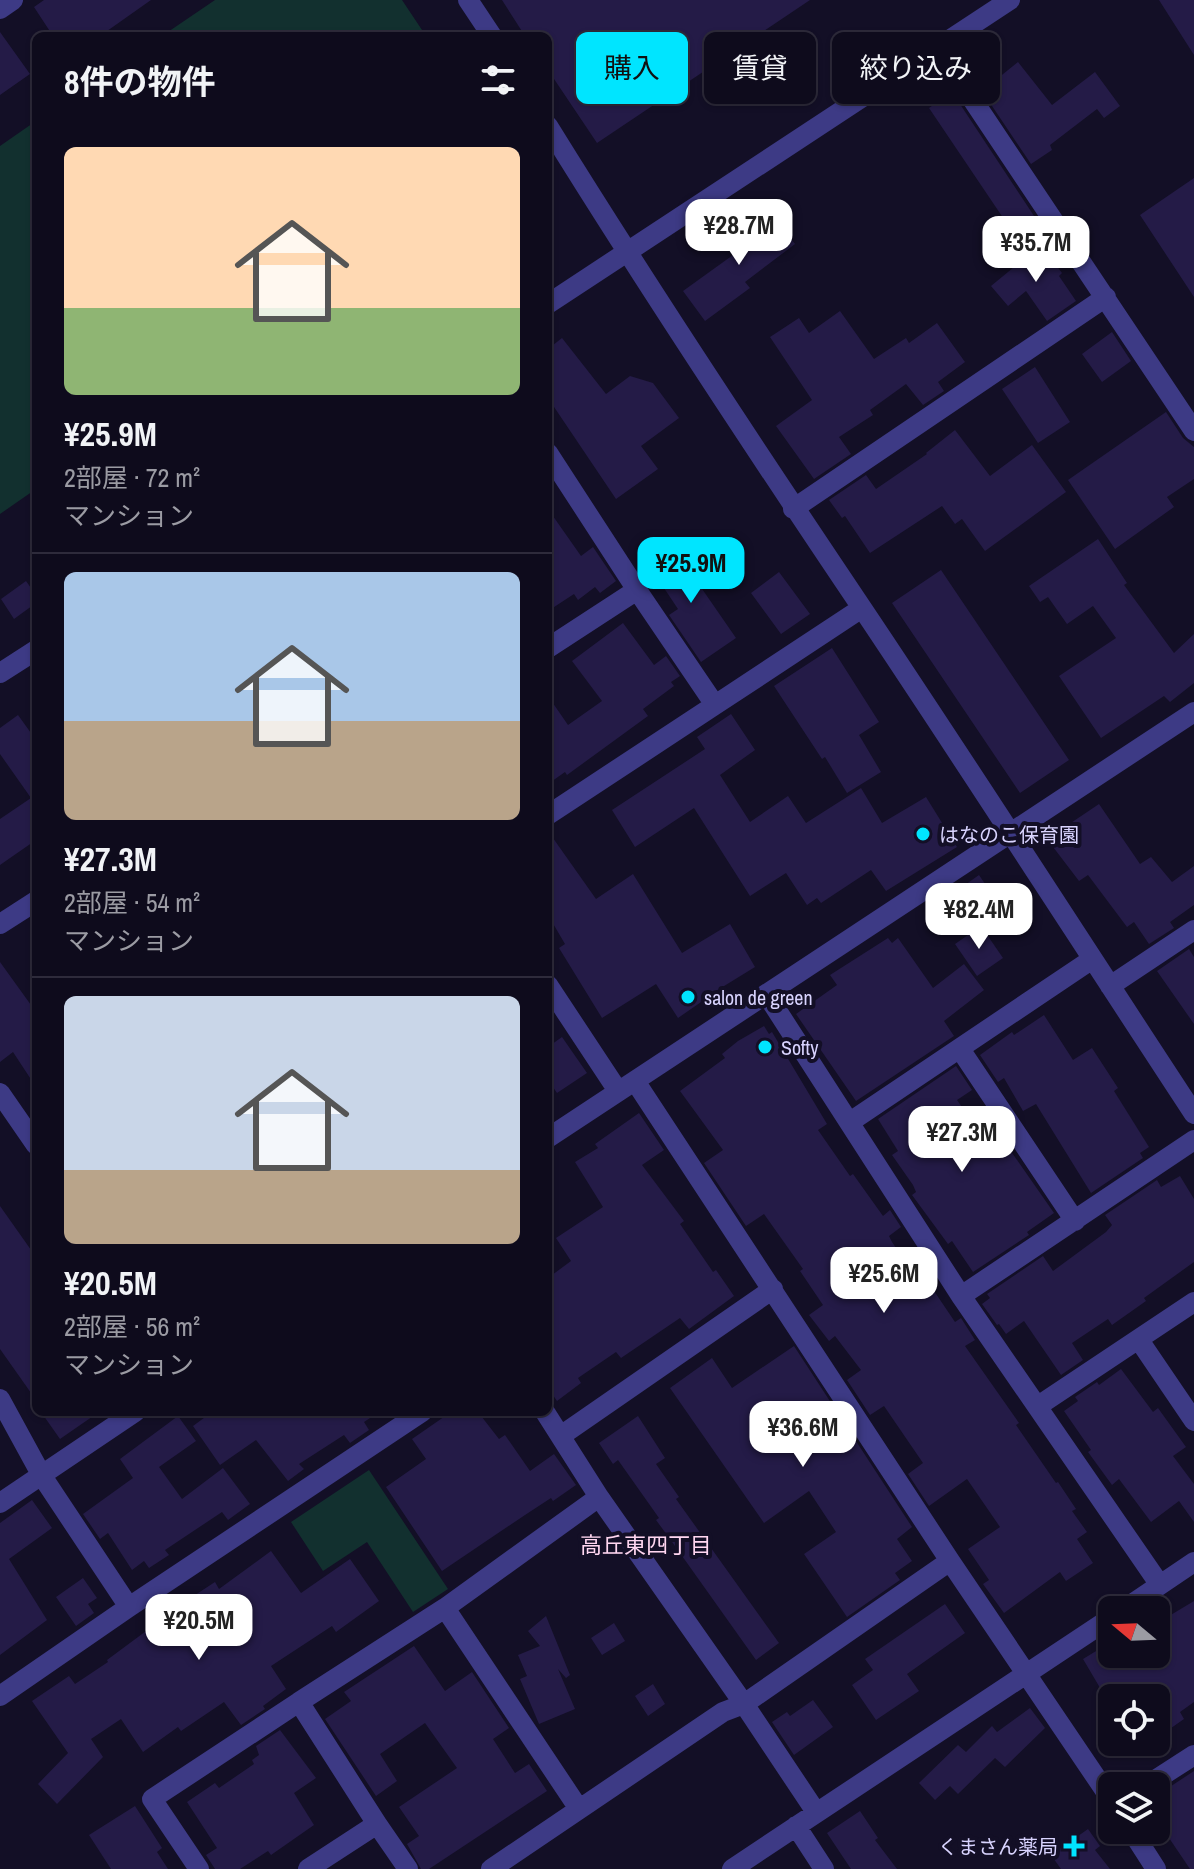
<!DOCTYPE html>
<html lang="ja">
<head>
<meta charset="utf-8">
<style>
  :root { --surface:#0e0b1c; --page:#1c1929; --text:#f1f3f6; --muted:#9b9ba3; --line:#2e2b3b; --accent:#00e5ff }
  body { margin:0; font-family:"Archivo Narrow","Noto Sans JP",sans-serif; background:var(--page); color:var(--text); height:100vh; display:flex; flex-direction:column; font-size:30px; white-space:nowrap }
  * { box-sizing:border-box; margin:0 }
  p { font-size:26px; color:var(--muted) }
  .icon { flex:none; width:44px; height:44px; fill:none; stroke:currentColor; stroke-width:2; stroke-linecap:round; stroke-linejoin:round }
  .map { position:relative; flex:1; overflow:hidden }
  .side { position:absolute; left:32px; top:32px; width:520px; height:1384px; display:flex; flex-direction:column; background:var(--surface); border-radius:12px; box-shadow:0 2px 6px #0004,0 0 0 2px var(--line) }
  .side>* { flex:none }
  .top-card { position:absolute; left:576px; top:32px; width:498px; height:72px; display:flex; gap:16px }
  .needle { width:52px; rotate:289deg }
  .fabs { position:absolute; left:1098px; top:1596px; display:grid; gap:16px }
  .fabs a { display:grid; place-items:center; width:72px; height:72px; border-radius:12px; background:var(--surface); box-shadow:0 2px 6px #0004,0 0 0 2px var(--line); font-size:40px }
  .price { position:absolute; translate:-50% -68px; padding:0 18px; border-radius:16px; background:#fff; color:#222; font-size:26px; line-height:52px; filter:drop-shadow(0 2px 4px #0008) }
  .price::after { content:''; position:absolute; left:50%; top:48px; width:24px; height:18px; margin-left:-12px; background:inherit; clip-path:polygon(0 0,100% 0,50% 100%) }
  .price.on { background:var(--accent); color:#111 }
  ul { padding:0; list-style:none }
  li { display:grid; align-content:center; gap:16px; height:424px; padding:0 32px }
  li+li { border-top:2px solid var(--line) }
  li span { display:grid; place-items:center; height:248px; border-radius:12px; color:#555 }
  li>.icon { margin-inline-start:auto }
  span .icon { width:144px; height:144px; fill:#fffc; stroke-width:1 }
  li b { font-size:34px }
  h2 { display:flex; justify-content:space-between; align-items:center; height:96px; padding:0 32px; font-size:34px }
  .chip { padding:0 28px; border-radius:12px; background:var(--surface); box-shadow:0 2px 6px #0004,0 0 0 2px var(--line); font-size:28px; line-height:72px }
  .chip.on { background:var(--accent); color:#111 }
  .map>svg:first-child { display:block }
  .green { fill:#12302f }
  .building { fill:#241b47 }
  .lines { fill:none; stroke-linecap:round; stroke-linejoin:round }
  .minor { stroke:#3d3a85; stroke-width:20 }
  .poi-dot { fill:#00e5ff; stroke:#130f26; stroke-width:3 }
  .labels { text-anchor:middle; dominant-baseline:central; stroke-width:8; stroke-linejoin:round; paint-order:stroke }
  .poi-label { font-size:20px; fill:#d9d4ff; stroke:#130f26; text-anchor:start }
  .neighbourhood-label { font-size:22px; fill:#ffd6f0; stroke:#130f26 }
</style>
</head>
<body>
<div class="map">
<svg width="1194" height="1869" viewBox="0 0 1194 1869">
  <rect width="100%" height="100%" fill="#130f26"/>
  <path class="green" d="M 215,0 L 402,0 L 426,36 L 162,36 Z
    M 36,121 L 36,489 L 0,514 L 0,146 Z
    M 369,1470 L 448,1589 L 413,1612 L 367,1542 L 323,1571 L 291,1522 Z"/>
  <path class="building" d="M 44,0 L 151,0 L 100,36 L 53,36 L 34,7 Z
    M 502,0 L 810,0 L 597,143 L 548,70 L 548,36 L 525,36 Z
    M 1159,0 L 1194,0 L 1194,55 Z
    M 0,32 L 30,74 L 0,95 Z
    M 1018,62 L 1052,105 L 1095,72 L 1120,106 L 1104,118 L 1097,109 L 1050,145 L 1052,150 L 1031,164 L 982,91 Z
    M 952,92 L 1044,231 L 1022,246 L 929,108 Z
    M 1194,178 L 1194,297 L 1140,215 Z
    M 772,214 L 795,244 L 745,282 L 750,288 L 705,321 L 683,291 L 733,255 L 722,241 L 739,229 L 744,236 Z
    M 1041,245 L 1062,273 L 1059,276 L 1076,301 L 1047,321 L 1026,291 L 1008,306 L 991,286 Z
    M 840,311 L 874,359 L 906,338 L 909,343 L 937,323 L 965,362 L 938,382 L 944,391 L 923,405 L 906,384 L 870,410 L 873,415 L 839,437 L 851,454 L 814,479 L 776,426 L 812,400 L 770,337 L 799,318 L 809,333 Z
    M 1112,332 L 1131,361 L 1102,382 L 1082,354 Z
    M 562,338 L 606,394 L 630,376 L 653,383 L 679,418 L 641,446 L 658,469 L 616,499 L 548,398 L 548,349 Z
    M 1035,367 L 1070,422 L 1038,443 L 1002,389 Z
    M 1166,412 L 1183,438 L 1194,447 L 1194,479 L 1167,497 L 1174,507 L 1115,549 L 1068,480 Z
    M 955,430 L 990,476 L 1032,445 L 1066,492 L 985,551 L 962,519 L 955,524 L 942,506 L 870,553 L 845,516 L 842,518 L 829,500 L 866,475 L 876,489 L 927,454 L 926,453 Z
    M 548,509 L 581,556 L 593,547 L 616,581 L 600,593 L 595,587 L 578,600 L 574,594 L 548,611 Z
    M 1098,539 L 1127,583 L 1124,585 L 1174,653 L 1194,634 L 1194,683 L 1170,702 L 1164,696 L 1101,738 L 1059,676 L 1116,638 L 1093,606 L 1067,624 L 1048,597 L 1040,602 L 1029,586 Z
    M 671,544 L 736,638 L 701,662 L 669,615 L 678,609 L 646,561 Z
    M 941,570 L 1069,760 L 1020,793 L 892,603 Z
    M 779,572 L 810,614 L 781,634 L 751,593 Z
    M 26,581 L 36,595 L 36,603 L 14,619 L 1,599 Z
    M 623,623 L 654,665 L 666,656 L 680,676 L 671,682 L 674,686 L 643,709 L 648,716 L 567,775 L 565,772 L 548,784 L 548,696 L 568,725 L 602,701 L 572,661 Z
    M 832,648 L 879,722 L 859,735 L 881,772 L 847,793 L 825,757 L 822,759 L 774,686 Z
    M 731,714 L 755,750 L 720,775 L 750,822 L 788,796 L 806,823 L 861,788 L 882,823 L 926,797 L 957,847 L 886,891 L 871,870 L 821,903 L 817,898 L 807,905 L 786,873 L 750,896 L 694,808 L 635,847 L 612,810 L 705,749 L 697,737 Z
    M 18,715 L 36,740 L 36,840 L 0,865 L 0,819 L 31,798 L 0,754 L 0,728 Z
    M 1099,804 L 1140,864 L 1151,857 L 1172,882 L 1194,866 L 1194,905 L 1170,922 L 1174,928 L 1149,944 L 1134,922 L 1127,927 L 1088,875 L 1079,881 L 1047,839 Z
    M 548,831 L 596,899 L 633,874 L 682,953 L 730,924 L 755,967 L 703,999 L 704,1000 L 678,1018 L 656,984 L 602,1018 L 559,948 L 565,944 L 548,915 Z
    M 979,875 L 998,903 L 963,927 L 947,905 L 966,893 L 962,887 Z
    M 981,926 L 1003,958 L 977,976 L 955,944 Z
    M 888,938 L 892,943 L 898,938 L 933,988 L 964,964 L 984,990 L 944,1021 L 954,1036 L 856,1101 L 796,1014 L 837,985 L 830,975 Z
    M 1189,949 L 1194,957 L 1194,1024 L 1157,971 Z
    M 0,962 L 36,1012 L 36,1087 L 13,1052 L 0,1062 Z
    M 1044,1015 L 1073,1060 L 1092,1048 L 1118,1088 L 1114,1091 L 1149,1147 L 1140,1153 L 1143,1158 L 1091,1193 L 1036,1104 L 1023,1111 L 1004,1078 L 998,1082 L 980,1055 L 1012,1032 L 1014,1035 Z
    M 764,1026 L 769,1034 L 772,1032 L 827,1124 L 818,1130 L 850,1176 L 853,1174 L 883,1216 L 890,1210 L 901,1227 L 889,1236 L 892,1242 L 922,1287 L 928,1282 L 955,1322 L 961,1318 L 975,1340 L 965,1346 L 1019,1423 L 1016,1425 L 1056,1483 L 1058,1482 L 1076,1509 L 1072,1511 L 1087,1532 L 1077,1539 L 1093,1563 L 1066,1581 L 1060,1572 L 1004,1613 L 983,1584 L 989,1580 L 968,1549 L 1000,1527 L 967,1479 L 929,1506 L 908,1474 L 923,1463 L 884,1406 L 870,1415 L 847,1380 L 861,1370 L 835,1336 L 829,1341 L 809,1315 L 823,1305 L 800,1271 L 803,1269 L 764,1214 L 746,1226 L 704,1163 L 723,1150 L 680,1091 L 725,1058 L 722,1054 L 738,1041 Z
    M 562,1037 L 587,1073 L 557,1093 L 548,1080 L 548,1047 Z
    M 956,1066 L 972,1090 L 957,1100 L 998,1158 L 1010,1150 L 1054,1213 L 1027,1232 L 1029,1235 L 973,1272 L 952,1241 L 948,1244 L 912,1195 L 916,1192 L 913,1185 L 892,1155 L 898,1151 L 878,1119 Z
    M 639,1113 L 664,1150 L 642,1165 L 684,1221 L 680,1224 L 713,1272 L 716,1270 L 734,1296 L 689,1329 L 680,1318 L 621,1358 L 616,1352 L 578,1378 L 581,1383 L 557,1401 L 548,1388 L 548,1278 L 571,1261 L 556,1238 L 603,1207 L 575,1162 L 598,1148 L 595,1144 Z
    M 1180,1176 L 1194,1199 L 1194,1262 L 1144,1298 L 1146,1301 L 1112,1325 L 1108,1319 L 1072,1343 L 1083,1360 L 1061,1375 L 1024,1321 L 1006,1334 L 999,1324 L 997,1325 L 982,1304 L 990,1298 L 987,1294 L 1043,1256 L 1053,1271 L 1106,1232 L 1112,1225 L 1105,1215 L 1157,1180 L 1161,1187 Z
    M 0,1206 L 36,1257 L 36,1400 L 0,1349 Z
    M 794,1346 L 912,1527 L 897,1539 L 912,1561 L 895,1573 L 900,1580 L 847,1617 L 804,1554 L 836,1532 L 809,1491 L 764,1523 L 670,1388 L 712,1358 L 732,1388 Z
    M 1121,1369 L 1153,1412 L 1158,1408 L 1186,1447 L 1173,1456 L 1194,1484 L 1194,1522 L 1179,1501 L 1151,1522 L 1119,1479 L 1112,1485 L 1088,1452 L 1091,1450 L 1064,1411 L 1078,1401 L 1075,1397 L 1097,1382 L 1099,1385 Z
    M 41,1412 L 99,1412 L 60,1439 Z
    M 212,1412 L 379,1412 L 364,1422 L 369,1430 L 350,1443 L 344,1435 L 299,1464 L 304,1469 L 288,1481 L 256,1440 L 220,1465 L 193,1426 Z
    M 451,1412 L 478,1412 L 499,1439 L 505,1435 L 530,1471 L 554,1454 L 576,1485 L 553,1501 L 551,1498 L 525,1515 L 442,1571 L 386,1487 L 426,1459 L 412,1439 Z
    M 178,1416 L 196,1441 L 159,1467 L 182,1499 L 223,1468 L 250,1504 L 228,1520 L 222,1512 L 165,1550 L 169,1555 L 149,1568 L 144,1561 L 132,1570 L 108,1533 L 100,1539 L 83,1514 L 133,1478 L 120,1459 Z
    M 638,1416 L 665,1458 L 656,1464 L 679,1497 L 676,1499 L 779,1643 L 756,1660 L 670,1539 L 656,1520 L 659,1518 L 618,1460 L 613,1464 L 599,1443 Z
    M 32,1500 L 52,1528 L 9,1559 L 47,1620 L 0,1655 L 0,1523 Z
    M 271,1551 L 301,1593 L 350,1559 L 379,1601 L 336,1632 L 332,1626 L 271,1666 L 286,1689 L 263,1706 L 265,1709 L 241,1725 L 224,1702 L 181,1731 L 178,1727 L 143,1752 L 121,1719 L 91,1739 L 103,1757 L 57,1804 L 38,1784 L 68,1753 L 32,1701 L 69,1676 L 75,1684 L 108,1662 L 107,1660 L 192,1597 L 215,1582 L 219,1589 Z
    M 83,1578 L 97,1598 L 88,1604 L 94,1613 L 76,1626 L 56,1597 Z
    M 1160,1601 L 1169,1616 L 1194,1601 L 1194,1702 L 1180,1712 L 1184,1719 L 1164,1733 L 1156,1720 L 1156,1698 L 1106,1698 L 1083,1659 L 1106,1645 L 1112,1654 L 1156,1654 L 1156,1603 Z
    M 945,1604 L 965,1633 L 907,1674 L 919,1691 L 876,1720 L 852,1685 L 873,1670 L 865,1659 Z
    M 546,1616 L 570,1675 L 566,1678 L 558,1669 L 575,1709 L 539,1724 L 520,1679 L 527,1676 L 518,1655 L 540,1646 L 528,1631 Z
    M 614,1623 L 625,1641 L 602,1655 L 591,1638 Z
    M 414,1646 L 445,1691 L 472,1672 L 509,1728 L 493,1739 L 515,1773 L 529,1764 L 547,1791 L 429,1869 L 421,1869 L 407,1844 L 419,1836 L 399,1807 L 457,1768 L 425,1723 L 380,1754 L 397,1781 L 376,1796 L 325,1719 L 351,1701 L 344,1692 Z
    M 653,1684 L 665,1704 L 648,1716 L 635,1696 Z
    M 813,1700 L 833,1727 L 794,1755 L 772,1722 L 787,1712 L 790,1716 Z
    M 1030,1708 L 1045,1728 L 1005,1767 L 995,1758 L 958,1794 L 950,1786 L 935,1800 L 919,1783 L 958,1745 L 966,1752 L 992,1726 L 997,1732 Z
    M 280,1730 L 316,1778 L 294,1793 L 314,1825 L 271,1855 L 268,1851 L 240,1869 L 215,1869 L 206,1855 L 217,1848 L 187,1802 L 215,1783 L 219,1788 L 254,1764 L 252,1760 L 259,1755 L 256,1746 Z
    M 1194,1771 L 1194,1869 L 1190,1869 L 1165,1832 L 1172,1827 L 1156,1803 L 1156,1796 Z
    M 135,1806 L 162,1848 L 157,1852 L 168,1869 L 111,1869 L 89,1835 Z
    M 860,1811 L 878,1838 L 875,1840 L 897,1869 L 851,1869 L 827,1833 Z
    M 1088,1829 L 1100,1846 L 1095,1850 L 1110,1869 L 1061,1869 L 1051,1855 Z"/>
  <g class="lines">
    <path class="minor" d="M 468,0 L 492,36
      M 0,9 L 13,0
      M 938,48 L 1194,431
      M 548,126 C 649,289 755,449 862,608 C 974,775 1083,945 1194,1114
      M 548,304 L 1010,0
      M 548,453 L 637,590 L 548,648
      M 793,509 L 1106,297
      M 0,673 L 36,650
      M 715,705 L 862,608
      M 548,815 L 715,705 L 637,590
      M 0,924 L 36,901
      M 548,985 L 618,1091
      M 1110,986 L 1194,930
      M 767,995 L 961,1296 L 1160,1585
      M 960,1049 L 1075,1221
      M 635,1081 L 950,1561 L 1112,1801
      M 0,1093 L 36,1145
      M 850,1122 L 1091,960
      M 548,1138 L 1194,712
      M 961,1296 L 1194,1140
      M 1139,1340 L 1194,1421
      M 0,1399 L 42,1476 L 129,1607
      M 1038,1406 L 1194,1302
      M 562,1435 L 773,1289
      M 0,1503 L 135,1412
      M 445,1608 L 579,1809
      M 1123,1610 L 1194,1562
      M 0,1696 L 129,1607 L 422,1412
      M 1146,1786 L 1194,1755
      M 816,1812 L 744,1704 L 950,1561
      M 377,1824 L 408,1869
      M 796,1826 L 824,1869
      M 1131,1830 L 1156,1869
      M 199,1869 L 152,1799 L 299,1702
      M 308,1869 L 377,1824 L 299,1702 L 445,1608 L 599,1497 L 545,1412
      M 491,1869 L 723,1712 L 744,1704 L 599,1497
      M 732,1869 L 1112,1617"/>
  </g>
  <g class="poi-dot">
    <circle cx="923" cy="834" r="8"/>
    <circle cx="688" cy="997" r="8"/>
    <circle cx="765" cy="1047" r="8"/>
    <path d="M1070 1834h8v8h8v8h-8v8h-8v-8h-8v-8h8z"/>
  </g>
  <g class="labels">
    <g class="poi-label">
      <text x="939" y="834">はなのこ保育園</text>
      <text x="704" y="997">salon de green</text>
      <text x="781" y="1047">Softy</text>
      <text x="1058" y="1846" text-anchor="end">くまさん薬局</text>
    </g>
    <g class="neighbourhood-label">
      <text x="646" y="1545">高丘東四丁目</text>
    </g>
  </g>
</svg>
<div class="fabs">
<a><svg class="needle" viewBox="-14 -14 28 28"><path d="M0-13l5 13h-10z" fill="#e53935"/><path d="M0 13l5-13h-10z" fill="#9b9ba3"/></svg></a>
<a><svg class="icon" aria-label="locate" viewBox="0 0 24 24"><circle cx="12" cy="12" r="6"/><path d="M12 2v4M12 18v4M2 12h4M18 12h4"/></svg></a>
<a><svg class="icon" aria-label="layers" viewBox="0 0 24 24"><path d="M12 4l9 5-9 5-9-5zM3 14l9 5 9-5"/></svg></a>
</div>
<b class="price" style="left:739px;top:267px">¥28.7M</b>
<b class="price" style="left:1036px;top:284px">¥35.7M</b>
<b class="price on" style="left:691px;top:605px">¥25.9M</b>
<b class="price" style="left:979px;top:951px">¥82.4M</b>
<b class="price" style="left:962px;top:1174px">¥27.3M</b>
<b class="price" style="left:884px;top:1315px">¥25.6M</b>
<b class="price" style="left:803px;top:1469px">¥36.6M</b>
<b class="price" style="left:199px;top:1662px">¥20.5M</b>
<div class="top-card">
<a class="chip on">購入</a>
<a class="chip">賃貸</a>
<a class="chip">絞り込み</a>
</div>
<section class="side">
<h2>8件の物件<svg class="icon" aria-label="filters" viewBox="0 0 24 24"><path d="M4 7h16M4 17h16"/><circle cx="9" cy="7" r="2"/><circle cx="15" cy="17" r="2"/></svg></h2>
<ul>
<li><span style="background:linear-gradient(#ffd9b3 65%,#8fb573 0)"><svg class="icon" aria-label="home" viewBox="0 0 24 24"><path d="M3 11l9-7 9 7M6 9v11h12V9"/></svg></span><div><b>¥25.9M</b><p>2部屋 · 72 m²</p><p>マンション</p></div></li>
<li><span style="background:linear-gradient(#a9c7e8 60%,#b9a48a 0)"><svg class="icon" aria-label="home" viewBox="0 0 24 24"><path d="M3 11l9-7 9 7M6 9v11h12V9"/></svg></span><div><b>¥27.3M</b><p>2部屋 · 54 m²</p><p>マンション</p></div></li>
<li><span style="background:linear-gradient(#c9d6e8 70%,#b9a48a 0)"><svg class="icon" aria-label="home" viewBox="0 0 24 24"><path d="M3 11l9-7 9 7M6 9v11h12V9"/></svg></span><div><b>¥20.5M</b><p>2部屋 · 56 m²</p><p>マンション</p></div></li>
</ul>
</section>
</div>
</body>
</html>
